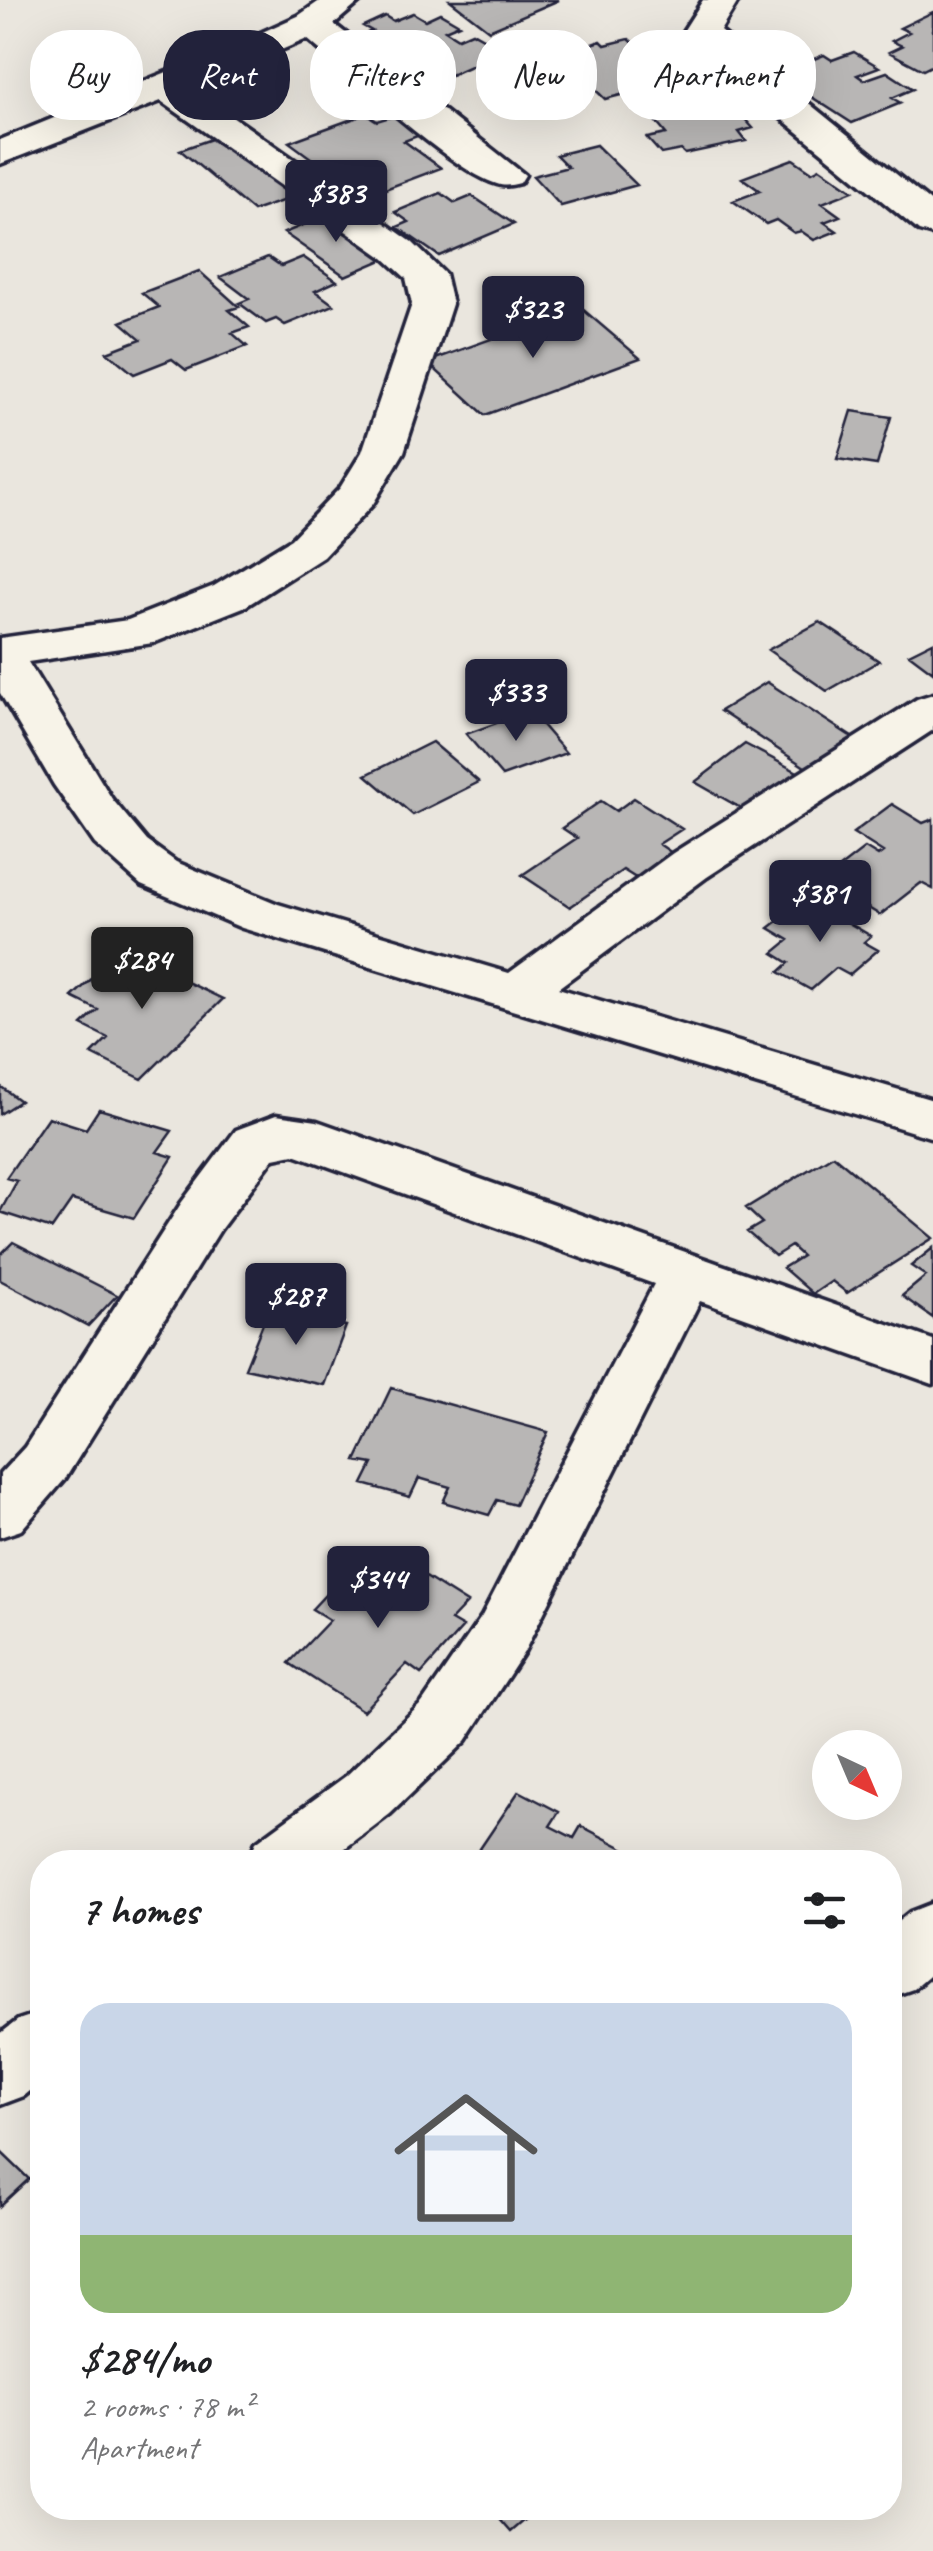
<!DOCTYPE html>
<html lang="en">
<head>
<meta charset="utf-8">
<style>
  :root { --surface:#fff; --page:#f2f2f2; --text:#202124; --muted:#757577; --accent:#22223b }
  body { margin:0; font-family:Caveat,sans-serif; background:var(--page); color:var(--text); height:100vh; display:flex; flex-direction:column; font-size:38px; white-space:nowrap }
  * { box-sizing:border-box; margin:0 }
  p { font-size:32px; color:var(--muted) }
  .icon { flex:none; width:55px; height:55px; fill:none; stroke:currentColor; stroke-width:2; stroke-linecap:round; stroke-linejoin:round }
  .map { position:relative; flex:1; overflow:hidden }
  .sheet { position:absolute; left:30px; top:1850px; width:872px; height:670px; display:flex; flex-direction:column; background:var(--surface); border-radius:40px; box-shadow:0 10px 40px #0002 }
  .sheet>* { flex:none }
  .banner { position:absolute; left:30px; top:30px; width:875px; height:90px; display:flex; gap:20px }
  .needle { width:65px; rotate:136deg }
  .fabs { position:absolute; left:812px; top:1730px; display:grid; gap:20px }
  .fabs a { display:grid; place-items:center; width:90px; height:90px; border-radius:50%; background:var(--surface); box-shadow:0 10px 40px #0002; font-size:50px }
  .price { position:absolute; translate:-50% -85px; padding:0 22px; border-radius:10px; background:var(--accent); color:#fff; font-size:32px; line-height:65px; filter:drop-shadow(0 2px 5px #0008) }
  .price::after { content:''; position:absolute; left:50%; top:60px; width:30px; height:22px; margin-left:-15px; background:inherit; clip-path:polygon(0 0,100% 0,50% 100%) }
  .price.active { background:#222; color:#fff }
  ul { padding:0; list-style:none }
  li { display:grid; align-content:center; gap:20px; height:530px; padding:0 50px }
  li span { display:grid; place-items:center; height:310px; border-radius:30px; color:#555 }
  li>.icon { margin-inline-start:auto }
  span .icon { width:180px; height:180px; fill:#fffc; stroke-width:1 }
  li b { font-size:42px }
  h2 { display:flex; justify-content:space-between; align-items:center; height:120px; padding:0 50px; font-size:42px }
  .pill { padding:0 35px; border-radius:40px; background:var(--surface); box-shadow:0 10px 40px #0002; font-size:35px; line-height:90px }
  .pill.active { background:var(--accent); color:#fff }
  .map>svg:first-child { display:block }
  .building { fill:#b8b6b5; stroke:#22223b; stroke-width:2.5 }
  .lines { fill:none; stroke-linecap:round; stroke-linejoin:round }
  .minor-casing { stroke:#22223b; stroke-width:7 }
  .minor { fill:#f7f3e8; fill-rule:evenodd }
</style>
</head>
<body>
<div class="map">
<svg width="933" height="2551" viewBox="0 0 933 2551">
  <rect width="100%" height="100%" fill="#eae6de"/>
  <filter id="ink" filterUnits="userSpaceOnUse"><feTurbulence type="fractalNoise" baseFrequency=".01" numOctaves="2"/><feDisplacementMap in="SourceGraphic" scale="20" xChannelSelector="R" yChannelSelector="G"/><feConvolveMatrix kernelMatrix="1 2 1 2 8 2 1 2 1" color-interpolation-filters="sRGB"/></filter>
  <g filter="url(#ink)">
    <path class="building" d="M 450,0 L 559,0 L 489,30 Z
      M 933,12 L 933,65 L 923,70 L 889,52 L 902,46 L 892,41 L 909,32 L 900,28 Z
      M 413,13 L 425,20 L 440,13 L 459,24 L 445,30 L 458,38 L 472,32 L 499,47 L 486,52 L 493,56 L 446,77 L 367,33 L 372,31 L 363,26 L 385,16 L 393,21 Z
      M 629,39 L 639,48 L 654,44 L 673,62 L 636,71 L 652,87 L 605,99 L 579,74 L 552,81 L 534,63 L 601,41 L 605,45 Z
      M 854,52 L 879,67 L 857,75 L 864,80 L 887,72 L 913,89 L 892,98 L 901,103 L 852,123 L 776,74 L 824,55 L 832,60 Z
      M 707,97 L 711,102 L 727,99 L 753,128 L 739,132 L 746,141 L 685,154 L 681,150 L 661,154 L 647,138 L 666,134 L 646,110 Z
      M 366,114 L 377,121 L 393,116 L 420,135 L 404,141 L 441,168 L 364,197 L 289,142 Z
      M 220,136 L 294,197 L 253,211 L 180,150 Z
      M 596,145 L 637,185 L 561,206 L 533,176 L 568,167 L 556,155 Z
      M 793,159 L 812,172 L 820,168 L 853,191 L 822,203 L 840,216 L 824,222 L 837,231 L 814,240 L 801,231 L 794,233 L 776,220 L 766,224 L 733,201 L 760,191 L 742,178 Z
      M 441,193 L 455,203 L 472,196 L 514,224 L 439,256 L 397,227 L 409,222 L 395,212 Z
      M 327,215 L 389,257 L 345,276 L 284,233 Z
      M 268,257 L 281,266 L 303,257 L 337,281 L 315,291 L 334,305 L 285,325 L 276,319 L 266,323 L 239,303 L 249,299 L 220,277 Z
      M 199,271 L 239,307 L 229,310 L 249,327 L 232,333 L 247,346 L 186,370 L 172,359 L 134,374 L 107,352 L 141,339 L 121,322 L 159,307 L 142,293 Z
      M 580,307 L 640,358 L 485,415 L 427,362 Z
      M 852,411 L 891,417 L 877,465 L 837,459 Z
      M 820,622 L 879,661 L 827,691 L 768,650 Z
      M 933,642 L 933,672 L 909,654 Z
      M 767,682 L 858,741 L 811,771 L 720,711 Z
      M 530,711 L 566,753 L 502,776 L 466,734 Z
      M 432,742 L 479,782 L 413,815 L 366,775 Z
      M 745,744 L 803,775 L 753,815 L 695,782 Z
      M 634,798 L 682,829 L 659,844 L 675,855 L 639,880 L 623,870 L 570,907 L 522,875 L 577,838 L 562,828 L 601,801 L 616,811 Z
      M 892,804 L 923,823 L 933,819 L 933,889 L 921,883 L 880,915 L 835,888 L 851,875 L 839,868 L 865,848 L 878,856 L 883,852 L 853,833 Z
      M 800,904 L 809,909 L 816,904 L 871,936 L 864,942 L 878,950 L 849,975 L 836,968 L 811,990 L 779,972 L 789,963 L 773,953 L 789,940 L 769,928 Z
      M 122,951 L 223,999 L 142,1079 L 92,1054 L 108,1038 L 82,1025 L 98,1010 L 72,997 Z
      M 0,1086 L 20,1101 L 0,1114 Z
      M 99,1109 L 172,1131 L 157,1152 L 173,1157 L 134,1218 L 72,1200 L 52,1229 L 0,1212 L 17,1181 L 6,1178 L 48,1117 L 86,1129 Z
      M 833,1155 L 933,1238 L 847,1293 L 832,1281 L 813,1294 L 783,1268 L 802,1256 L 791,1246 L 775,1256 L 747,1232 L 762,1223 L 746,1208 Z
      M 13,1242 L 117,1295 L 88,1326 L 0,1280 L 0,1255 Z
      M 933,1248 L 933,1318 L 902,1296 L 926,1276 L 911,1266 Z
      M 268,1311 L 346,1326 L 324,1385 L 245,1368 Z
      M 391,1388 L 548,1432 L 515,1505 L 497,1500 L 489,1515 L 443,1502 L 450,1487 L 419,1478 L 410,1497 L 363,1484 L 373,1464 L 356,1461 Z
      M 394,1557 L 467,1603 L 451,1620 L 463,1627 L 421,1674 L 407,1664 L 363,1711 L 289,1663 L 330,1620 L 312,1609 L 354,1564 L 375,1577 Z
      M 519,1791 L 559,1812 L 550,1826 L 574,1838 L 581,1826 L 650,1862 L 471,1862 Z
      M 0,2151 L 29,2179 L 0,2206 Z
      M 490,2508 L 539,2508 L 511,2532 Z"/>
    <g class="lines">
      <g class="minor-casing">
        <path id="minor" d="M 321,0 L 362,0 L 334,24 L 525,175 L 520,183 C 511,185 506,187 497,184 C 449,169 351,75 307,39 L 192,88 L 412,242 L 445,274 L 452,304 L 404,452 L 373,504 L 323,557 L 246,606 L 153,643 L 28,662 L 112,799 L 147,841 L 176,862 L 278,904 L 509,973 L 673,853 L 917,699 L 933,694 L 933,730 L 707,877 L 558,988 L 933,1100 L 933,1138 L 242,928 L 141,885 L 95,844 L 54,785 L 0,693 L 0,638 L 128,620 L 214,586 L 291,539 L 340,488 L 362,452 L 412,304 L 406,278 L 384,258 L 161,101 L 0,164 L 0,140 L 238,43 L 298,16 Z
          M 703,0 L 739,0 L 720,31 L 933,204 L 933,235 L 919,231 L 687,41 L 682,33 Z
          M 276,1115 L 317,1121 L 933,1340 L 933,1384 L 700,1301 L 524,1652 L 466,1741 L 390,1814 L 327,1862 L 247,1862 L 256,1842 L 346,1776 L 422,1703 L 482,1616 L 654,1284 L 294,1154 L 274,1158 L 220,1230 L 65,1479 L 21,1530 L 0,1537 L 0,1474 L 25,1447 L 182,1202 L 236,1130 Z
          M 933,1903 L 933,1972 L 913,1989 L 890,1997 L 890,1928 L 910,1912 Z
          M 42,2012 L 42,2081 L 24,2096 L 0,2105 L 0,2034 L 18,2020 Z"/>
      </g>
      <use href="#minor" class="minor"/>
    </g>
  </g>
</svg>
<div class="fabs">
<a><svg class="needle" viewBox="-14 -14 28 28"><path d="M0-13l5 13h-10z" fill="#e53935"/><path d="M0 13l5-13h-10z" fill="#757577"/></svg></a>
</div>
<b class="price" style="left:336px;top:245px">$383</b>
<b class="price" style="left:533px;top:361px">$323</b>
<b class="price" style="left:516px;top:744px">$333</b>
<b class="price" style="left:820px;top:945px">$381</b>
<b class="price active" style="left:142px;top:1012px">$284</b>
<b class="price" style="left:296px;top:1348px">$287</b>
<b class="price" style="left:378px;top:1631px">$344</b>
<div class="banner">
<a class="pill">Buy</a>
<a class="pill active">Rent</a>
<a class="pill">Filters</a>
<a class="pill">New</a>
<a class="pill">Apartment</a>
</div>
<section class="sheet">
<h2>7 homes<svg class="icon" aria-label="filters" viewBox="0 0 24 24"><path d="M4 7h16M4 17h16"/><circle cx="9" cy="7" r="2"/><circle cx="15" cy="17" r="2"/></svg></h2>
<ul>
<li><span style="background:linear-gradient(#c9d6e8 75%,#8fb573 0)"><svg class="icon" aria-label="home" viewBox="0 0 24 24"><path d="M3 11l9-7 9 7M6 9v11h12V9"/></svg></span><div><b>$284/mo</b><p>2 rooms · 78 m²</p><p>Apartment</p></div></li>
</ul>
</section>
</div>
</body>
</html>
